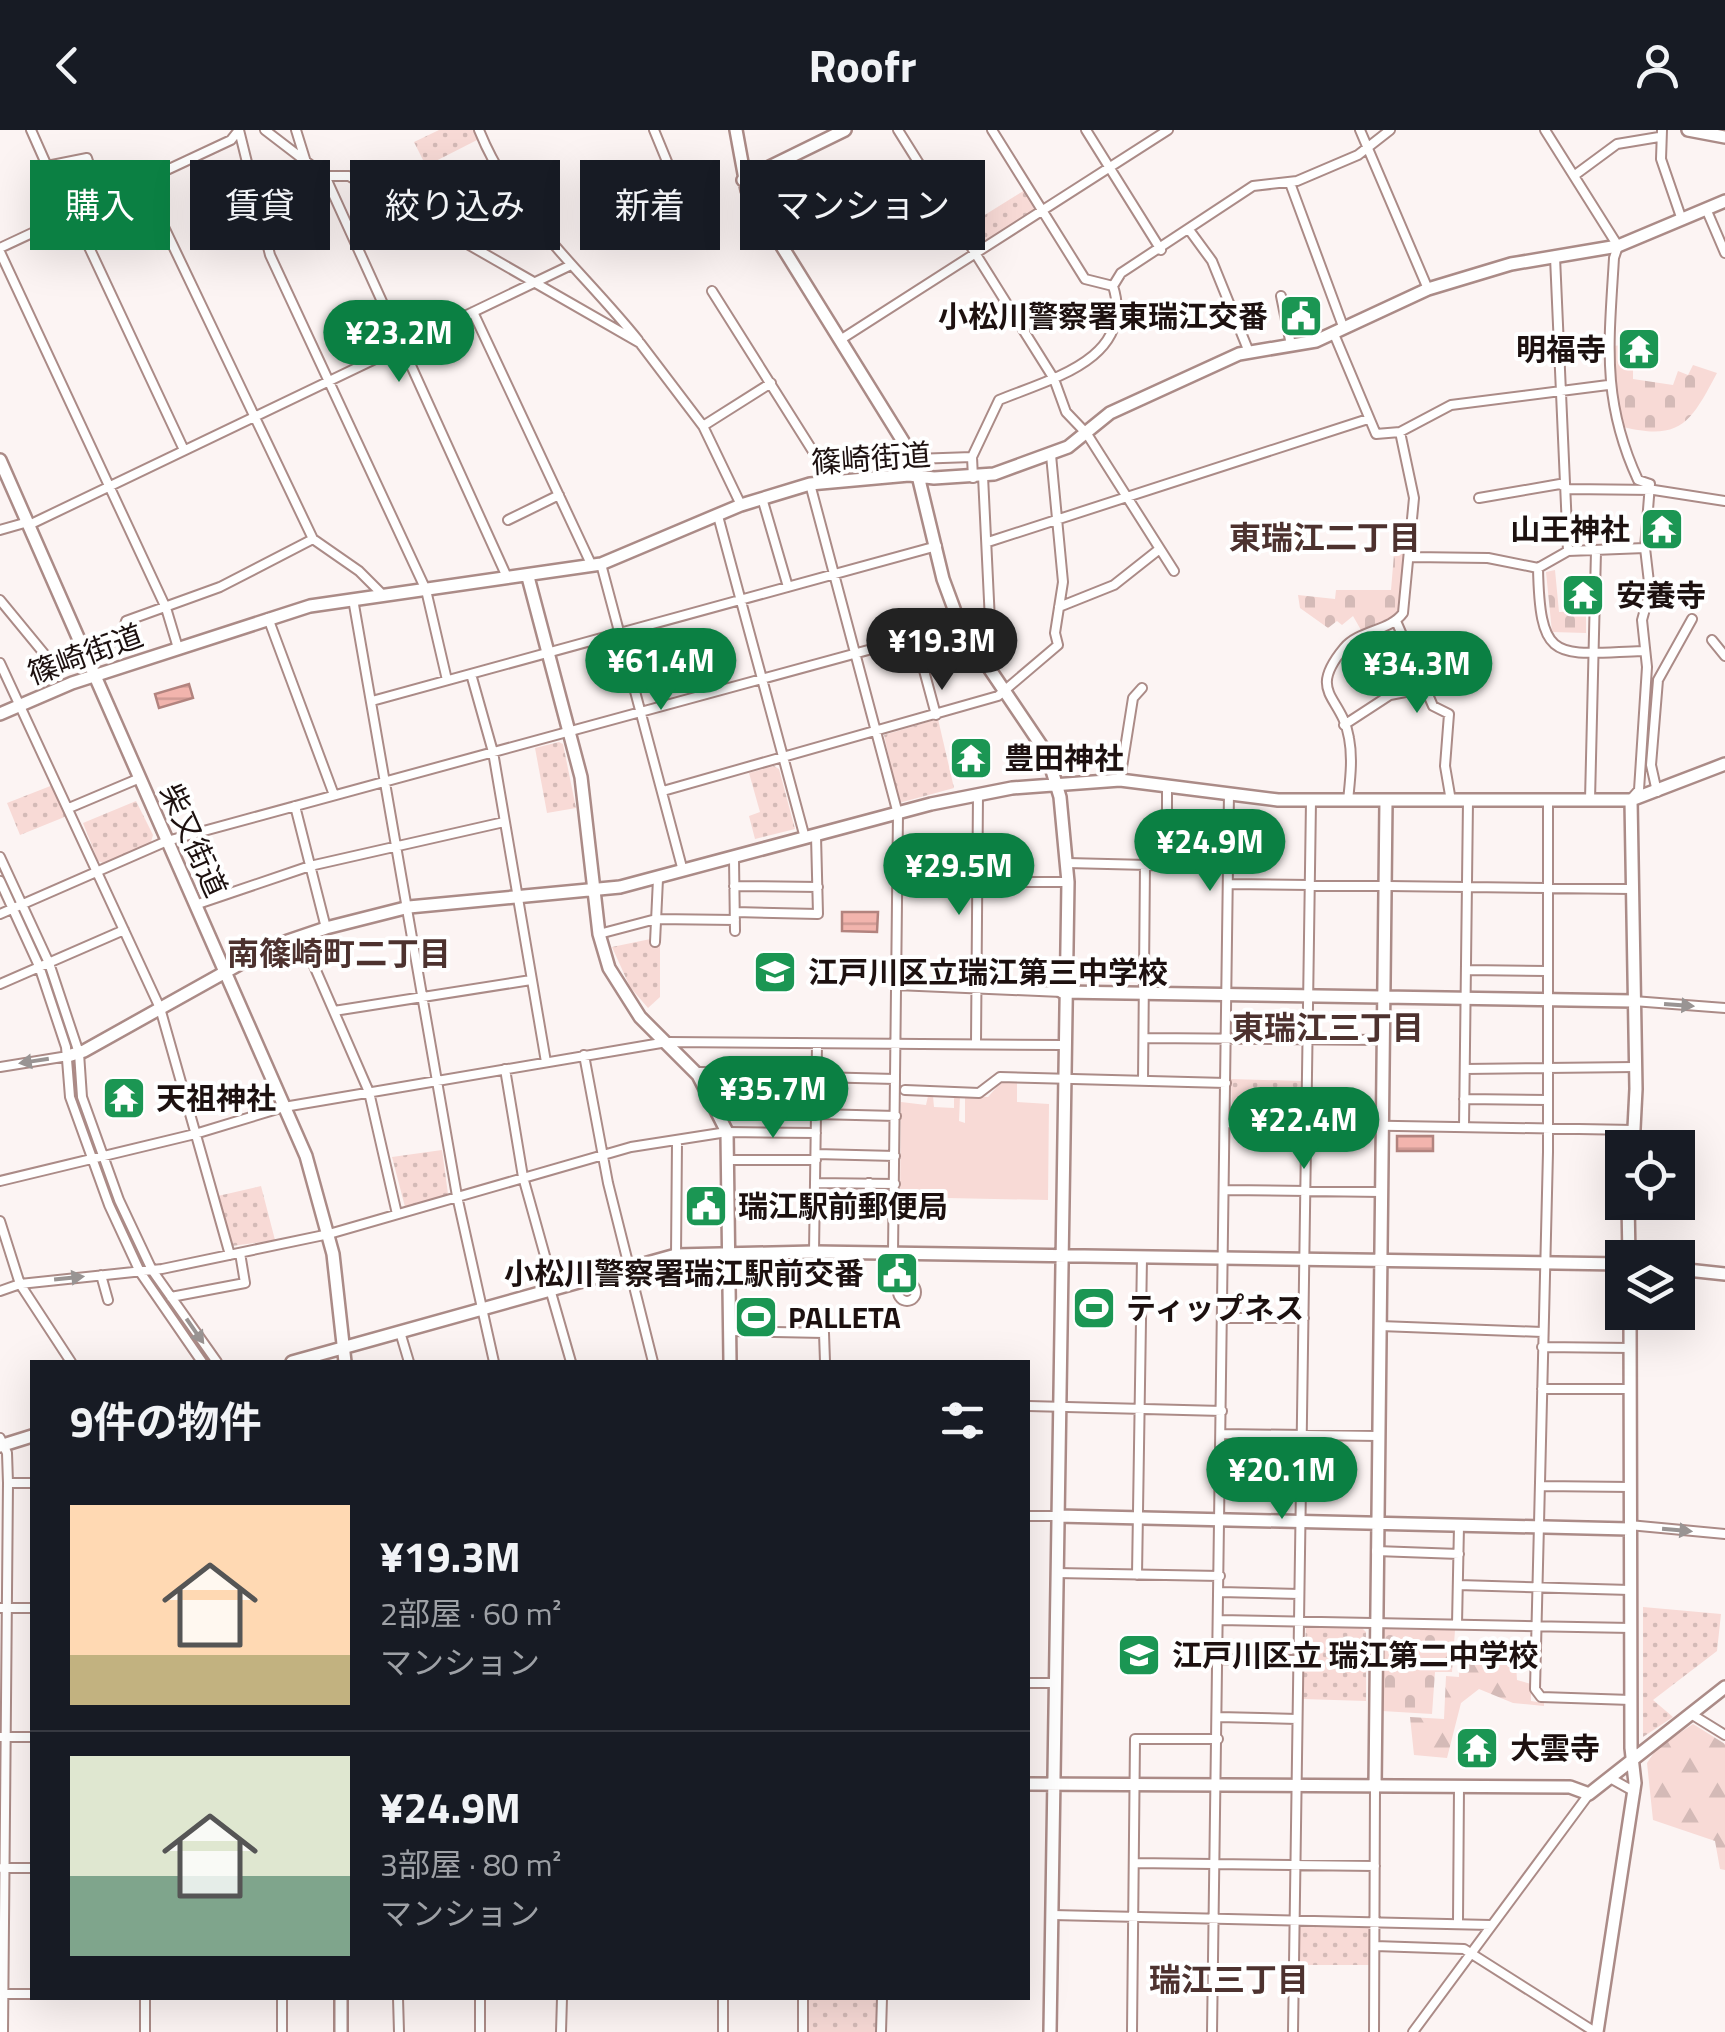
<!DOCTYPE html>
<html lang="ja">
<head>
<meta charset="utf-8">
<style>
  :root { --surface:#171b24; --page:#242831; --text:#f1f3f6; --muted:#9ea1a6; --line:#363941; --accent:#0b8043 }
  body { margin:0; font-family:"Titillium Web","Noto Sans JP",sans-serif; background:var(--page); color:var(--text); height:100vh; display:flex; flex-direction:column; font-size:38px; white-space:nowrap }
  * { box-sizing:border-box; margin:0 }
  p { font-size:32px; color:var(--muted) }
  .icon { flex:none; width:55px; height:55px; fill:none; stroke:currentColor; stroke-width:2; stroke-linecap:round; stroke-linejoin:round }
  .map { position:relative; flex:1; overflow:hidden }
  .drawer { position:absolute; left:30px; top:1230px; width:1000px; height:640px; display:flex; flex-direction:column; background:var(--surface); border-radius:0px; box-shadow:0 10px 40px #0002 }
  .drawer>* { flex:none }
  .guide { position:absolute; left:30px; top:30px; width:1000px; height:90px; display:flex; gap:20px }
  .buttons { position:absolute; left:1605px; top:1000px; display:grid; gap:20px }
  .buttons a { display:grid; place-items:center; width:90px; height:90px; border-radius:0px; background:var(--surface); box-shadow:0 10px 40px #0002; font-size:50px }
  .price { position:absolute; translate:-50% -85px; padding:0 22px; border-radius:35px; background:var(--accent); color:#fff; font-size:32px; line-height:65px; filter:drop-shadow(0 2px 5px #0008) }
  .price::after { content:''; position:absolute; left:50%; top:60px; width:30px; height:22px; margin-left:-15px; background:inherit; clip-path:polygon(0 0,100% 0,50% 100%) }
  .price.current { background:#222; color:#fff }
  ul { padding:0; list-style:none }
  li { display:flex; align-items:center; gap:30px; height:250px; padding:0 40px }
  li+li { border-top:2px solid var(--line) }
  li span { display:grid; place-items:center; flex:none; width:280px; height:200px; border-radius:0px; color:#555 }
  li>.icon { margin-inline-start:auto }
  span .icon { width:120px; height:120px; fill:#fffc; stroke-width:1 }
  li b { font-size:42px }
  h2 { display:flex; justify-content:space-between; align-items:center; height:120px; padding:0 40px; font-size:42px }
  .tag { padding:0 35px; border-radius:0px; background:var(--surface); box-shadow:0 10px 40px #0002; font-size:35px; line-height:90px }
  .tag.current { background:var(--accent); color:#fff }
  header { display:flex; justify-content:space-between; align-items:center; height:130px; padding:0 40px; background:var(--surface); font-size:45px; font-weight:700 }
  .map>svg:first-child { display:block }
  .grass { fill:#f8dad6 }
  .forest { fill:url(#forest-firs) }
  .cemetery { fill:url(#cemetery-stones) }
  .park { fill:url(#park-dots) }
  .water { fill:url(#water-rules); stroke:#b2837e; stroke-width:2.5 }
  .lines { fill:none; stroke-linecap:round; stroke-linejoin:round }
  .stream { stroke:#b2837e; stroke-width:2.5 }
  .street-casing { stroke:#ab8b87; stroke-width:12 }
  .secondary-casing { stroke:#ab8b87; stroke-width:16 }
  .street { stroke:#fff; stroke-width:8 }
  .secondary { stroke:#fff; stroke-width:11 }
  .oneway { fill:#999493 }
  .labels { text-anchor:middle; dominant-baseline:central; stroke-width:8; stroke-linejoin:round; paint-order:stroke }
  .poi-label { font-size:30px; font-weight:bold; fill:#1d1110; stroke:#fff; text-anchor:start }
  .street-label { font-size:30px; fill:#1d1110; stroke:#fff }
  .neighbourhood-label { font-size:32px; font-weight:bold; fill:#4d322f; stroke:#fff }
</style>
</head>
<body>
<header><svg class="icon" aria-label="back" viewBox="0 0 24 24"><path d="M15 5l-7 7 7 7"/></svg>Roofr<svg class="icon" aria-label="person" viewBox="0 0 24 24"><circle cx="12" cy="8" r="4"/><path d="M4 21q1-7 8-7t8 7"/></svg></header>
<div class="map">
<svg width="1725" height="1902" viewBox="0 0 1725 1902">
  <defs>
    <pattern id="forest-firs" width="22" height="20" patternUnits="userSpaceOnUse" patternTransform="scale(2.5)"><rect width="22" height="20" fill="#f8dad6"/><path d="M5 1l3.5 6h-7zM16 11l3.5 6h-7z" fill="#d4bab7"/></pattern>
    <pattern id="cemetery-stones" width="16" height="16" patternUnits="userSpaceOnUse" patternTransform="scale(2.5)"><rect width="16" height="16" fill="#f8dad6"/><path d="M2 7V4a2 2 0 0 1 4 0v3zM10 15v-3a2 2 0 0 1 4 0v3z" fill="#d4bab7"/></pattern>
    <pattern id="park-dots" width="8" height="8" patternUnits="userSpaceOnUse" patternTransform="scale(2.5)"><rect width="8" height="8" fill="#f8dad6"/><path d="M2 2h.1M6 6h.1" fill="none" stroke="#d4bab7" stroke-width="1.8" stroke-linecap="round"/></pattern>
    <pattern id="water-rules" width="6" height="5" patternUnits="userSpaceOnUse" patternTransform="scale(2.5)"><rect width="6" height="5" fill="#f2b4ad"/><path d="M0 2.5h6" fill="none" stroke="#cf9a94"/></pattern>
  </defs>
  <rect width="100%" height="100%" fill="#fcf4f3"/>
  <path class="grass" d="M 1002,951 L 1017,952 L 1017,972 L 1049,974 L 1048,1070 L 900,1067 L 901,972 L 926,975 L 928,966 L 933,966 L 934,977 L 954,978 L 954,966 L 960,966 L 959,991 L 965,993 L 965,966 L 988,967 Z"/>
  <path class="forest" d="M 1459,1517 L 1515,1519 L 1517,1550 L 1531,1554 L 1531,1571 L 1544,1573 L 1544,1576 L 1513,1573 L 1479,1559 L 1461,1573 L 1447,1628 L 1414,1625 L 1410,1587 L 1444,1589 L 1446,1546 L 1459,1547 Z
    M 1693,1594 L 1725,1614 L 1725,1740 L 1720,1739 L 1715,1711 L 1653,1690 L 1647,1633 L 1657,1618 Z"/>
  <path class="cemetery" d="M 1624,215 L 1624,235 L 1633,236 L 1633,249 L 1673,255 L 1678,241 L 1688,245 L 1693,235 L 1717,243 C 1691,292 1681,311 1623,297 L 1616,287 L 1612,216 Z
    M 1394,424 L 1406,424 L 1402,472 L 1396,485 L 1361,500 L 1353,486 L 1342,495 L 1337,491 L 1328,498 L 1300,478 L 1298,465 L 1335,469 L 1336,460 L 1391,460 Z
    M 1555,440 L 1559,482 L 1586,481 L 1586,503 L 1552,502 L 1546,442 Z
    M 1384,1499 L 1455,1500 L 1452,1542 L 1435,1542 L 1432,1584 L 1382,1581 Z"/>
  <path class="park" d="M 439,0 L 475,0 L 479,9 L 426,36 L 414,12 Z
    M 490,37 L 517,77 L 461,104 L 409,75 Z
    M 1025,60 L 1035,79 L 984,112 L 974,109 L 967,96 Z
    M 938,589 L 954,658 L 899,673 L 884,605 Z
    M 559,612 L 563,614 L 576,678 L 547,683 L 535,618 Z
    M 774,636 L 779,639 L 795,699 L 755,709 L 749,686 L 760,682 L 749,643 Z
    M 53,655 L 67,686 L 20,705 L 7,673 Z
    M 136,671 L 153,705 L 151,712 L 105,734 L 98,731 L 83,693 Z
    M 660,807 L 660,867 L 648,878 L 630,857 L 612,817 Z
    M 1231,949 L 1302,951 L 1300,986 L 1232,988 Z
    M 442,1020 L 448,1064 L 405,1077 L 392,1027 Z
    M 261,1056 L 275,1110 L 232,1116 L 218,1066 Z
    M 1643,1477 L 1721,1484 L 1717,1521 L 1653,1570 L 1673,1587 L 1643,1607 Z
    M 1306,1495 L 1362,1498 L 1366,1502 L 1366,1571 L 1302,1569 Z
    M 1303,1792 L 1364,1794 L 1370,1797 L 1369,1835 L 1298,1835 L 1298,1796 Z
    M 805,1868 L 880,1868 L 880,1902 L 804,1902 Z"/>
  <path class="water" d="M 189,554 L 193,568 L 159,578 L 155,564 Z
    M 842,782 L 878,782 L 877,802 L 842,801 Z
    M 1397,1006 L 1433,1006 L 1433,1021 L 1397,1021 Z"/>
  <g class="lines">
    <path class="stream" d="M 0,739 L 12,761
      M 30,800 L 71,920
      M 72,928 C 79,998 109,1075 146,1135
      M 166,1167 L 209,1232"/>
    <g class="street-casing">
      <path id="street" d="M 31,0 L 47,36 L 87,28 L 101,71
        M 239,0 L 270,125 L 426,460 L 447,550
        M 265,0 L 325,46 L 349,46 L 640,213 L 703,296 L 741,375
        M 296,0 L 305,29
        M 479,0 C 513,85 582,140 638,210
        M 654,0 L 687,80
        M 898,0 L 1054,249 L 1066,282 L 1087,304 L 1174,441
        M 992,0 L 1085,149 L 1113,156
        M 1086,0 L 1161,120
        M 1360,0 L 1428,159
        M 1545,0 L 1618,116 L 1614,128 C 1609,213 1601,270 1638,350 L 1650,354 L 1645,418 L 1650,461 L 1642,490 L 1647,537 L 1639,660 L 1631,669
        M 1662,0 L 1661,29 L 1682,90
        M 1575,45 L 1617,14 L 1659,7
        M 325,46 L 507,447
        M 143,53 L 313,409 L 359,441 L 383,465
        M 1290,53 L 1344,199
        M 1707,81 L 1725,123
        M 73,83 L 184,320
        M 1190,101 L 1212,131 L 1249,222
        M 0,118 L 231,10 L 239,0
        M 0,122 L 166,478 L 178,518
        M 1555,127 L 1568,421
        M 712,161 L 831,350
        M 1281,166 L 1291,215
        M 473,182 L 592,436
        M 1334,204 L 1376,304 L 1400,302 L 1414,368 L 1403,483 C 1390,501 1359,500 1344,518 C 1306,564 1342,565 1349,608 C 1353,629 1350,650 1348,671
        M 840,210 L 1168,0
        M 703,296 L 771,253
        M 1400,302 L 1451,275 L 1608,255
        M 914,329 L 972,327
        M 973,348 L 972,327 L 999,270 C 1050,249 1136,229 1113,156 L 1121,143 L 1253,56 L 1297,51 L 1358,25 L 1390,0
        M 810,354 L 898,684 L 893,1123
        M 762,368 L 788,457
        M 1479,368 L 1560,354 L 1568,359 L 1654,360 L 1725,371
        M 718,386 L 805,708
        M 508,390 L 559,365
        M 29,395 L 569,136
        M 0,400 L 28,392
        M 988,412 L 1368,289
        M 1411,427 L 1488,428 L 1538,438 L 1568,421 L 1645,418
        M 601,434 L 683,741
        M 1538,438 C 1540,535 1556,524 1642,521
        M 353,469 L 457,1066 L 494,1232
        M 0,470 L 51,532 L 121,509 L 126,491 L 220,457 L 313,409
        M 1059,477 L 1114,455 L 1157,421
        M 268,488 L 334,665
        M 1396,491 L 1433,576 L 1449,584 L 1445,636 L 1451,671
        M 915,507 L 936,585
        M 1712,510 L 1725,526
        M 978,524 L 991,512 L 983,346
        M 0,533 L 160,878 L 230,1125
        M 471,544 L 493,622 L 546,932
        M 372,571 L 937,416
        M 1344,595 L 1390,565 L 1426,558
        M 1120,650 L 1133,568 L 1142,558
        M 663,661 L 998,566 L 1058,515 L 1055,503 L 1063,452 L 1051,325
        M 1657,662 L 1651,635 L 1658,550 L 1692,489
        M 1590,670 L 1596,421
        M 1548,671 L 1548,1022 L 1535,1559 L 1541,1567 L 1631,1570
        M 295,676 L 326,798
        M 69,678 L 140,648
        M 0,727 L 49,833 L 79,923 L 82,967 L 119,1070 L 152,1140 L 217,1232
        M 734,729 L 735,801
        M 1067,733 L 1229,737
        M 1167,735 L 1167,655
        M 0,751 L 39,836 L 66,917 L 70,967 L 109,1075 L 140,1142 L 202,1232
        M 978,752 L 1068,752
        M 898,753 L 978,755
        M 1229,754 L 1632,759
        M 734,756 L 818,757
        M 195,775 L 310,736 L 504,692
        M 735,782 L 818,784 L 816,706
        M 0,784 L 167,711 L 960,495
        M 599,804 L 656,789 L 735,790
        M 301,806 L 369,962 L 397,1084
        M 655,812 L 658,749
        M 1466,840 L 1546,841
        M 0,854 L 124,800
        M 896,855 L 1062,862
        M 1633,871 L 1725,878
        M 334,881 L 531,850
        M 1144,908 L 1383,910
        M 976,913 L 978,664
        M 584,925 L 608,1053 L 653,1232
        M 0,937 L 68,926
        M 505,939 L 523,1047 L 554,1158
        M 1465,939 L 1635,937
        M 696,942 L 816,943
        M 816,947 L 895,949
        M 1143,951 L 1145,735
        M 905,960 L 979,963 L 1000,947 L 1226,953
        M 1464,969 L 1548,970
        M 716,975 L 816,976
        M 816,984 L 896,986
        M 1226,993 L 1634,1000
        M 1464,997 L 1468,671
        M 816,1024 L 895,1026
        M 730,1030 L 816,1030
        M 0,1051 L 195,1004 L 284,977 L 667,912 L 1062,915
        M 815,1053 L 895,1054
        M 869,1053 L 868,1082 L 894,1083
        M 1226,1060 L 1382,1062
        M 0,1091 L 20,1154 L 71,1232
        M 814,1122 L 817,914
        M 676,1125 L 677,1012
        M 101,1145 L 108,1170
        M898 1162a9 9 0 1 1 18 0a9 9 0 1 1-18 0Z
        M 550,1159 L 571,1232
        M 0,1161 L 20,1154 L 162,1139 L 329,1104 L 631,1017 L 727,1002 L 816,1003
        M 171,1167 L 245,1153 L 240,1123
        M 1224,1188 L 1304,1188
        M 1380,1196 L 1542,1202
        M 731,1201 L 824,1203 L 825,1232
        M 400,1202 L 409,1232
        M 1542,1217 L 1631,1218
        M 1542,1259 L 1630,1259
        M 1028,1276 L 1222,1281
        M 1222,1304 L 1378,1306
        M 0,1308 L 7,1323 L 8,1353 L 3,1902
        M 8,1353 L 32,1353
        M 1541,1356 L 1630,1357
        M 1028,1386 L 1057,1386
        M 1629,1395 L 1725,1404
        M 1376,1421 L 1459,1424
        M 1056,1443 L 1220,1446
        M 1137,1445 L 1142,1127
        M 1458,1455 L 1630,1460
        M 1220,1462 L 1299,1464
        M 0,1478 L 32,1478
        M 1219,1490 L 1631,1498
        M 1457,1494 L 1459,1396
        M 1219,1529 L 1298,1530
        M 1028,1553 L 1055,1553
        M 1691,1584 L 1725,1605
        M 1218,1587 L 1297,1589
        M 0,1607 L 32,1607
        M 1610,1648 L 1635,1662
        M 1134,1733 L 1375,1736
        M 2,1738 L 32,1738
        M 1052,1785 L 1491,1795
        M 1458,1791 L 1459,1657
        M 1375,1816 L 1464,1819 L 1595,1902
        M 0,1864 L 32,1864
        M 398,1868 L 399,1902
        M 145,1902 L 145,1868
        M 282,1902 L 282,1868
        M 480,1902 L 480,1868
        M 561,1902 L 562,1868
        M 723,1902 L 723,1868
        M 803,1902 L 803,1868
        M 881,1902 L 882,1868
        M 1132,1902 L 1135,1609 L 1218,1609
        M 1212,1902 L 1229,663
        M 1293,1902 L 1311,671
        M 1374,1902 L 1375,1656
        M 1413,1902 L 1589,1664"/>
    </g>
    <g class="secondary-casing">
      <path id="secondary" d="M 736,0 L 747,60 L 914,329 L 943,449 L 960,495 L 1047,624 L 1060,667 L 1068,752 L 1050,1902
        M 1688,0 L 1725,7
        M 743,50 L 845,0
        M 0,330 L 306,1026 L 333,1124 L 345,1232
        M 528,447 L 581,647 L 599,804 L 609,838 L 640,887 L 698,945 L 727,1002 L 730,1232
        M 0,584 L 72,553 L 310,476 L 601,434 L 741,375 L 810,354 L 909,345 L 934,348 L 994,344 L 1068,317 L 1110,283 L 1239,224 L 1316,211 L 1428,159 L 1511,134 L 1618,116 L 1725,71
        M 1631,670 L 1636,959 L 1633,1018
        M 1062,862 L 1633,871
        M 68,926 L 84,921 L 270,817 L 326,798 L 409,777 L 620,757 L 931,674 L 1012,658 L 1120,650 L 1278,670 L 1631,670 L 1725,634
        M 1628,1072 L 1629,1128
        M 1678,1139 L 1725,1144
        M 292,1232 L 676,1125 L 814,1122 L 1622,1134
        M 0,1316 L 32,1306
        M 1057,1386 L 1629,1399
        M 1028,1654 L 1570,1657 L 1589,1664 L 1725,1557
        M 1375,1656 L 1386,671
        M 341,1902 L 341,1868
        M 1597,1902 L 1635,1653 L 1631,1618 L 1630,1182"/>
    </g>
    <use href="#street" class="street"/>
    <use href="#secondary" class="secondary"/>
  </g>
  <defs><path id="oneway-solid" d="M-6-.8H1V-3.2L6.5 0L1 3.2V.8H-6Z" transform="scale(2.5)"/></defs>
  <g class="oneway">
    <use href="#oneway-solid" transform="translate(1679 875) rotate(4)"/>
    <use href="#oneway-solid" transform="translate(34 931) rotate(171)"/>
    <use href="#oneway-solid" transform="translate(69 1148) rotate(-6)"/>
    <use href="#oneway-solid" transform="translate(195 1201) rotate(55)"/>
    <use href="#oneway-solid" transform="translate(1677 1400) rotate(5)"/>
  </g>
  <defs>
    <g id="civic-square" transform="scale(2.25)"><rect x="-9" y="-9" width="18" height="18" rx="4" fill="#1b9653" stroke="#fff"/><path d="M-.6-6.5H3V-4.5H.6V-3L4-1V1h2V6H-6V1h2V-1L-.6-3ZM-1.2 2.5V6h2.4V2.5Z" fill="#fff"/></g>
    <g id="temple-square" transform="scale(2.25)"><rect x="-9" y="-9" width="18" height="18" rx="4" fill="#1b9653" stroke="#fff"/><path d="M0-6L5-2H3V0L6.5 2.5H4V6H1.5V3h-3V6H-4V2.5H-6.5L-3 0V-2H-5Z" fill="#fff"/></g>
    <g id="school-square" transform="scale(2.25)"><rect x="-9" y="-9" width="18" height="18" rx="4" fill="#1b9653" stroke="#fff"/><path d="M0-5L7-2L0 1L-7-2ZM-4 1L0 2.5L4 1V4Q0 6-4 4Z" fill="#fff"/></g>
    <g id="stadium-square" transform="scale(2.25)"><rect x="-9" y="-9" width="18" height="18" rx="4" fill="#1b9653" stroke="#fff"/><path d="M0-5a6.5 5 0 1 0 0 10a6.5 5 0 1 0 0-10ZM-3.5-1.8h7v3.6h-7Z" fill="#fff"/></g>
  </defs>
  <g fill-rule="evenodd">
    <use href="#civic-square" x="1301" y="186"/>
    <use href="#temple-square" x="1639" y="219"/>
    <use href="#temple-square" x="1662" y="399"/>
    <use href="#temple-square" x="1583" y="465"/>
    <use href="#temple-square" x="971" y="628"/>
    <use href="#school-square" x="775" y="842"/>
    <use href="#temple-square" x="124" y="968"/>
    <use href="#civic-square" x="706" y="1076"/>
    <use href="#civic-square" x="897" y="1143"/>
    <use href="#stadium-square" x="1094" y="1178"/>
    <use href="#stadium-square" x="756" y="1187"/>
    <use href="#school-square" x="1139" y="1525"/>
    <use href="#temple-square" x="1477" y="1618"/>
  </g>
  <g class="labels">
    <g class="poi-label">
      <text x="1268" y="186" text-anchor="end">小松川警察署東瑞江交番</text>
      <text x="1606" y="219" text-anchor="end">明福寺</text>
      <text x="1630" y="399" text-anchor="end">山王神社</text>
      <text x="1616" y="465">安養寺</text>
      <text x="1004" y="628">豊田神社</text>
      <text x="808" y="842">江戸川区立瑞江第三中学校</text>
      <text x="156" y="968">天祖神社</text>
      <text x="738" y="1076">瑞江駅前郵便局</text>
      <text x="864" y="1143" text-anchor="end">小松川警察署瑞江駅前交番</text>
      <text x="1126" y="1178">ティップネス</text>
      <text x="788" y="1187">PALLETA</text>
      <text x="1172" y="1525">江戸川区立 瑞江第二中学校</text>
      <text x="1510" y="1618">大雲寺</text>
    </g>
    <g class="street-label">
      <text transform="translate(871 328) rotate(-4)">篠崎街道</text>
      <text transform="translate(85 524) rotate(-20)">篠崎街道</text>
      <text transform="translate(194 710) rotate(66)">柴又街道</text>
    </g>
    <g class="neighbourhood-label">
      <text x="1325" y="407">東瑞江二丁目</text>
      <text x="339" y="823">南篠崎町二丁目</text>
      <text x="1328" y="897">東瑞江三丁目</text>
      <text x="1229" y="1849">瑞江三丁目</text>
    </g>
  </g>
</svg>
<div class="buttons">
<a><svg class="icon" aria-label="locate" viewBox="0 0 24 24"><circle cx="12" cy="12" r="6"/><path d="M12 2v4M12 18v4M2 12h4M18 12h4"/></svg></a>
<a><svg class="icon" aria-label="layers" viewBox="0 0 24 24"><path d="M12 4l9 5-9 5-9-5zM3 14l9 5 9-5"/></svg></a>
</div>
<b class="price" style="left:399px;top:255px">¥23.2M</b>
<b class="price current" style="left:942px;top:563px">¥19.3M</b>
<b class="price" style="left:661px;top:583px">¥61.4M</b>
<b class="price" style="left:1417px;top:586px">¥34.3M</b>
<b class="price" style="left:1210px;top:764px">¥24.9M</b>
<b class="price" style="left:959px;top:788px">¥29.5M</b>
<b class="price" style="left:773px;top:1011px">¥35.7M</b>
<b class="price" style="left:1304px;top:1042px">¥22.4M</b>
<b class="price" style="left:1282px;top:1392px">¥20.1M</b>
<div class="guide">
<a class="tag current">購入</a>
<a class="tag">賃貸</a>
<a class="tag">絞り込み</a>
<a class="tag">新着</a>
<a class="tag">マンション</a>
</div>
<section class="drawer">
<h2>9件の物件<svg class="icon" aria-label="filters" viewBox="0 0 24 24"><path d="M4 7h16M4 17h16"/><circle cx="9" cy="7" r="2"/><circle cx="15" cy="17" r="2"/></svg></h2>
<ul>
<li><span style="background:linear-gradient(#ffd9b3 75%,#c2b280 0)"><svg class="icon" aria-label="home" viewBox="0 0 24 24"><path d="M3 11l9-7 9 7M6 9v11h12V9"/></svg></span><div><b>¥19.3M</b><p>2部屋 · 60 m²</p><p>マンション</p></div></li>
<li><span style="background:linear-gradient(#dfe7d0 60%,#7fa58c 0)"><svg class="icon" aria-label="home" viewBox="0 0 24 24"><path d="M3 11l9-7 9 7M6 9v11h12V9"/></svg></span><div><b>¥24.9M</b><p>3部屋 · 80 m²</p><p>マンション</p></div></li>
</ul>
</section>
</div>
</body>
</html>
